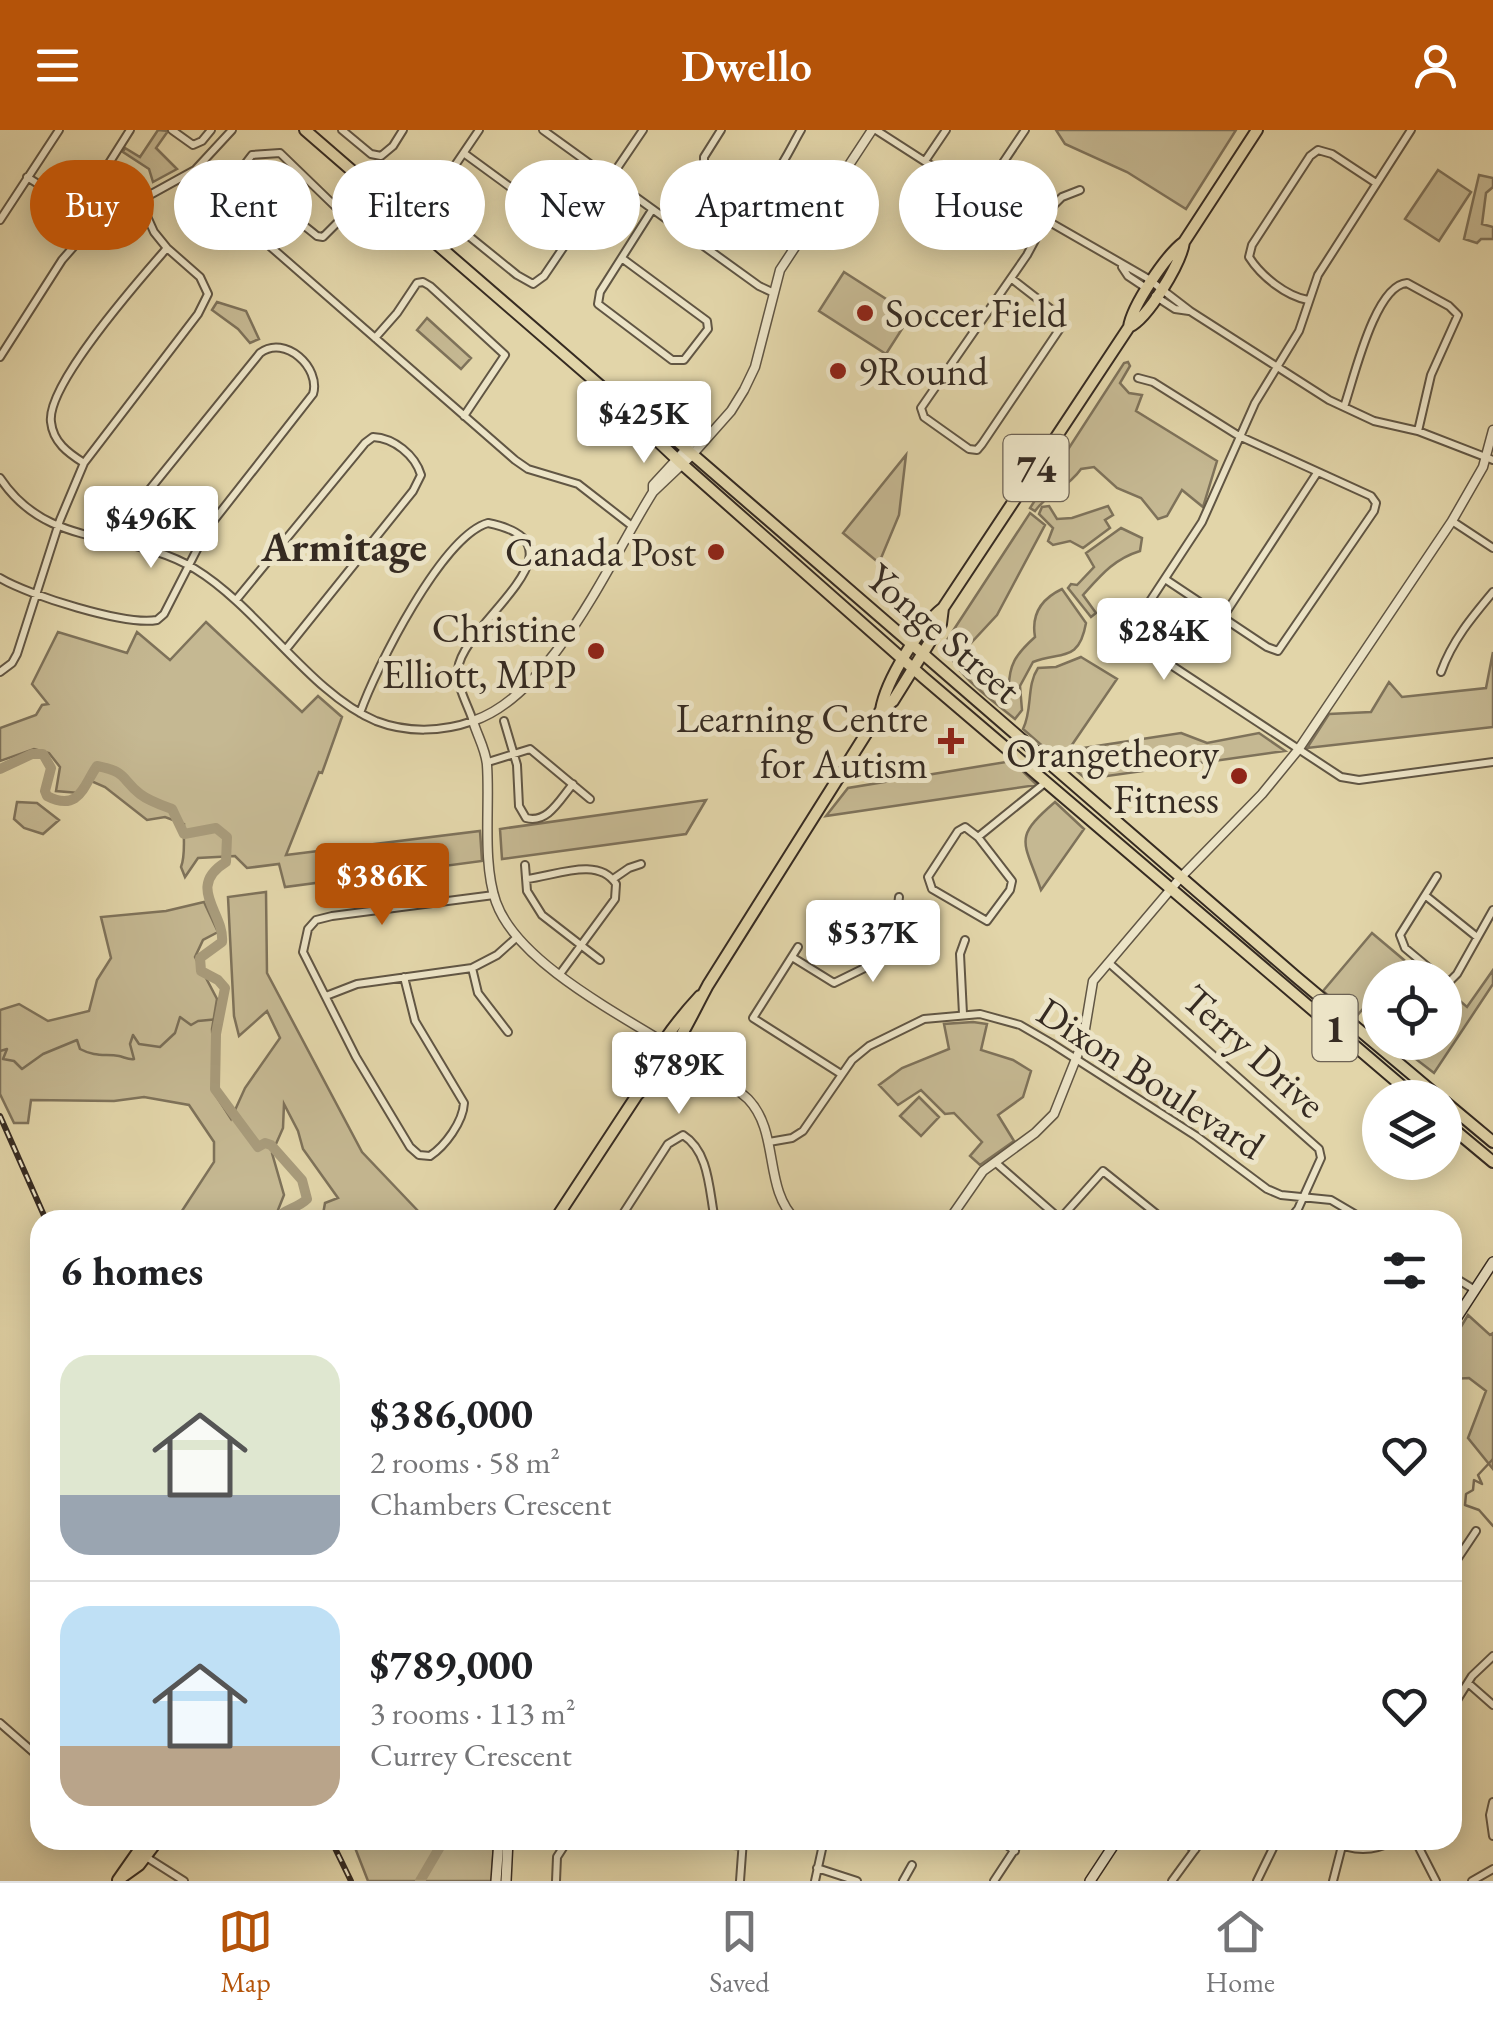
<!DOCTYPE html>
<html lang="en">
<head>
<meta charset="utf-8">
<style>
  :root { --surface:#fff; --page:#f2f2f2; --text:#202124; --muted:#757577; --line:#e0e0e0; --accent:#b45309 }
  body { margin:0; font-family:"EB Garamond",serif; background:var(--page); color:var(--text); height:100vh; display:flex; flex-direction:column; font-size:38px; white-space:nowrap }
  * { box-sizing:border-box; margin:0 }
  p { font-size:32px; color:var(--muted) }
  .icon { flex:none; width:55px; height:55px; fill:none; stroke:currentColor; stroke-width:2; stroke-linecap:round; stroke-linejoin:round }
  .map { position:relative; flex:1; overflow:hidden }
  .drawer { position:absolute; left:30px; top:1080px; width:1432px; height:640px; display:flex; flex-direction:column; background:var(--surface); border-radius:30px; box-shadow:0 5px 25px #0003 }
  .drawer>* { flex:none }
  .top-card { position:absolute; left:30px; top:30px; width:1435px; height:90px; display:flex; gap:20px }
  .tools { position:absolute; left:1362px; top:830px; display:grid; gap:20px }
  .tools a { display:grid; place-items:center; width:100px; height:100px; border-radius:50%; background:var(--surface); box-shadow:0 5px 25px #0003; font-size:50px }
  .price { position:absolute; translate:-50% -85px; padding:0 22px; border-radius:10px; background:#fff; color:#222; font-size:32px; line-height:65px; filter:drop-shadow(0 2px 5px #0008) }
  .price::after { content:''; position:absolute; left:50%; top:60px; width:30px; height:22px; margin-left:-15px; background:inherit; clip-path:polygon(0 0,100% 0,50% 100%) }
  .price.current { background:var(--accent); color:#fff }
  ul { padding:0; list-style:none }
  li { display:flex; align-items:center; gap:30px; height:250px; padding:0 30px }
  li+li { border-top:2px solid var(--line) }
  li span { display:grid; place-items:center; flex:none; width:280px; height:200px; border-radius:30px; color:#555 }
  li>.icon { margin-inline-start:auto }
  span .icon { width:120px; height:120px; fill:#fffc; stroke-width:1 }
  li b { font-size:42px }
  h2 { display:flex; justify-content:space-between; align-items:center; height:120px; padding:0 30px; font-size:42px }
  .chip { padding:0 35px; border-radius:45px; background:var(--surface); box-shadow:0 5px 25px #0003; font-size:35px; line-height:90px }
  .chip.current { background:var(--accent); color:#fff }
  header { display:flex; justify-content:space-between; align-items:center; height:130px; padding:0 30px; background:var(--accent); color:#fff; font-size:45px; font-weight:600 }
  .menu { display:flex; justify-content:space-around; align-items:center; height:140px; border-top:2px solid var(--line); background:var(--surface); font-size:28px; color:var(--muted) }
  .menu a { display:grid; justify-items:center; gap:5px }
  .menu .current { color:var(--accent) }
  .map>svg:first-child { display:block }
  .green { fill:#c5b892; stroke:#7e725a; stroke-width:2.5 }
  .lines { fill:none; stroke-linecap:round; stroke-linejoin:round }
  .stream { stroke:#7a6e57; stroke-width:2.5 }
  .river { stroke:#a89b7b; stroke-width:10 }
  .minor-casing { stroke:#615644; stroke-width:10 }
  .tertiary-casing { stroke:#615644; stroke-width:11 }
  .secondary-casing { stroke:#362b22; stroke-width:12 }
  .primary-casing { stroke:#362b22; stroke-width:14 }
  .minor { stroke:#ece4c7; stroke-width:6 }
  .tertiary { stroke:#ece4c7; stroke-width:8 }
  .secondary { stroke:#ece4c7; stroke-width:9 }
  .primary { stroke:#e2d5a9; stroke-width:10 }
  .rail-casing { stroke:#362b22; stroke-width:6 }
  .rail { stroke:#ece4c7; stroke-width:2.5; stroke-dasharray:8; stroke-linecap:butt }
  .poi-dot { fill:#8f2418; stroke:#ece4c7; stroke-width:4 }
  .labels { text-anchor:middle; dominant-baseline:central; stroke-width:10; stroke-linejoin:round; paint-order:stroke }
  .shield { fill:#ece4c7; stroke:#6d6254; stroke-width:2.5 }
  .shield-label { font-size:38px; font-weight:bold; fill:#362b22 }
  .poi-label { font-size:40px; fill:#362b22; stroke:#ece4c7; text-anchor:end }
  .street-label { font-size:40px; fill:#362b22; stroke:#ece4c7 }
  .neighbourhood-label { font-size:42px; font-weight:bold; fill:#362b22; stroke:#ece4c7 }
</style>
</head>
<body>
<header><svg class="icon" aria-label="menu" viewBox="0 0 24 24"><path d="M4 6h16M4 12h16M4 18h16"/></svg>Dwello<svg class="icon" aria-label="person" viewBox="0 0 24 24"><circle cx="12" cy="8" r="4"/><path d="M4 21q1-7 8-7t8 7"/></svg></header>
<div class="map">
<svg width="1493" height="1751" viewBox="0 0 1493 1751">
  <rect width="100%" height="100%" fill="#e2d5a9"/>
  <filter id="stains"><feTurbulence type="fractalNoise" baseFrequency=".002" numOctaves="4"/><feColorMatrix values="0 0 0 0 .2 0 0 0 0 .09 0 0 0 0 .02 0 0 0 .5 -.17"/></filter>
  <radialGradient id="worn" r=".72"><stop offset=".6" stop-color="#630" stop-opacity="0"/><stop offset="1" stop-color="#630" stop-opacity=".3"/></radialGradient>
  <path class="green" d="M 158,0 L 168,1 L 156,18 L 177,39 L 153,52 L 149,39 L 123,22 L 125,18 L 140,27 Z
    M 1056,0 L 1236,0 L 1186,79 L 1127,42 L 1065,14 Z
    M 1438,40 L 1471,62 L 1439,111 L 1405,89 Z
    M 1479,45 L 1493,48 L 1493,57 L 1486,63 L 1482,94 L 1493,97 L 1493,109 L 1481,109 L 1477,113 L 1464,109 Z
    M 844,142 L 911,185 L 886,224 L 819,181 Z
    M 217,172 L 246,181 L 259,209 L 250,213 L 238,199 L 212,180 Z
    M 427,188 L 471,228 L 461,239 L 417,200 Z
    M 1128,232 L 1130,236 L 1120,253 L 1129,263 L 1142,265 L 1136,281 L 1217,331 L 1203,377 L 1182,360 L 1167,386 L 1158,389 L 1141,368 L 1117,358 L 1094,337 L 1081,339 C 1067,359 1048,363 1035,381 L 1030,378 L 1124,233 Z
    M 906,325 L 899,385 L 879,433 L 843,403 Z
    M 1049,376 L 1057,389 L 1072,388 L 1108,376 L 1113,385 L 1105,390 L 1110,398 L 1083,418 L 1070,411 L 1053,415 L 1048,411 L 1053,398 L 1039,384 L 1042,377 Z
    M 1030,383 L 1045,395 L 997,485 L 959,526 L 991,559 L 1003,565 L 1009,561 C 1008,535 1016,524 1035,507 C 1031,484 1041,469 1062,459 L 1086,493 C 1079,533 1061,521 1033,532 L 1020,556 L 1022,580 L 1015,589 C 992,570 952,543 945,513 Z
    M 1121,398 L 1142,408 L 1140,421 C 1114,429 1101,445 1083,465 L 1096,483 L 1091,487 L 1068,458 L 1071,454 L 1077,455 L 1094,437 L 1086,423 Z
    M 206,492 L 302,582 L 318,566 L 342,587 L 322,643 L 319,642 L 286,725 L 480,701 L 482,731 L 285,757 L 279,734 L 247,738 L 235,726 L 198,728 L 185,747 L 181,737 C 186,725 183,708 184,694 L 165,687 L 147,690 L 105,657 L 89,650 L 79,663 L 56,661 L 60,637 L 49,623 L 34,619 L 0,631 L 0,598 L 36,585 L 42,575 L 48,574 L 32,554 L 58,502 L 127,523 L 137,502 L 170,530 Z
    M 1493,522 L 1493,597 L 1307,618 L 1329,584 L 1371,582 L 1389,552 L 1402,567 L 1486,558 Z
    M 1081,527 L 1117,549 L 1065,625 L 1055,627 L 1023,599 C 1033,579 1026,556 1038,538 L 1056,537 Z
    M 1181,603 L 1207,613 L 1259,603 L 1285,621 L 1086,649 L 1062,629 L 1077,619 Z
    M 1012,631 L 1037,655 L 826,686 L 848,658 Z
    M 706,670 L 686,704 L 502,729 L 500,699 Z
    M 17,672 L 37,673 L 59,690 L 43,704 L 24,698 L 14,689 Z
    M 1055,672 L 1084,699 L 1041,760 C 1024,710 1012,709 1055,672 Z
    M 266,762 L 267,843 L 362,1022 L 420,1083 L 421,1090 L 322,1090 L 325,1073 L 338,1068 L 303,1019 L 298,1001 L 284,974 L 283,998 L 272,1023 L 284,1065 L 274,1090 L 176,1090 L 214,1032 L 214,1012 L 189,975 L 144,967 L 114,971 L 31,970 L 28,993 L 14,993 L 0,964 L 0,880 L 19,874 L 48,891 L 89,881 L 97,850 L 111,828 L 101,787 L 166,781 L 204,772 L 218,802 L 203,810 L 195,827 L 217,869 L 212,899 L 215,964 L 231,989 L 245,958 L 280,908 L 267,881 L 239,906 L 234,886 L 228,767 Z
    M 1372,803 L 1404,830 L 1389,847 L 1380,848 L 1380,859 L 1355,888 L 1323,861 Z
    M 1493,840 L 1493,854 L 1434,943 L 1395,913 L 1405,913 L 1415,921 L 1415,913 L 1445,912 L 1446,859 L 1467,877 Z
    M 973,892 L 987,894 L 981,920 L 1013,930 L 1031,941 L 1023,967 L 998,985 L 1014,1011 L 980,1035 L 970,1026 L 982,1012 L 954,983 L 945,984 L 921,960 L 898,975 L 879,955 L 902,938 L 949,919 L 944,894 Z
    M 919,967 L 939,987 L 921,1006 L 900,986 Z
    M 1468,1185 L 1490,1205 L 1493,1203 L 1493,1339 L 1468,1308 L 1486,1261 L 1469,1248 L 1453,1249 L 1453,1210 Z
    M 352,1710 L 494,1710 L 492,1751 L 368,1751 Z"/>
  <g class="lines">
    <path class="stream" d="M 0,921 L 7,919 L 3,929 L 14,931 L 22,939 L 43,924 L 77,910 L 80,919 C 95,927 104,924 119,926 C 124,927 129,930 134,929 L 130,914 L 133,905 L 139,914 L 160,917 L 175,903 L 180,887 L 191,895 L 198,891 L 219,889
      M 1493,1329 L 1478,1345 L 1482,1354 L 1474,1350 L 1473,1360 L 1466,1364 L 1465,1375 L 1479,1380 L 1493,1396"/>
    <path class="river" d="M 0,639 L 32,624 L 43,624 L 51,638 L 45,661 L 47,666 C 80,683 84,654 97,636 C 128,642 120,648 140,664 C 149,671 161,675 172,679 L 184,704 L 216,698 L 227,707 L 226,732 C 185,757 225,783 222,812 L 200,828 L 201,841 L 218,850 L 225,858 L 216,904 L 215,959 L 258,1017 L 265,1013 L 271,1015 L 302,1050 L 307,1069 C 297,1079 283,1079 275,1090
      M 420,1751 L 444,1710"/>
    <g class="minor-casing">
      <path id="minor" d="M 172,0 L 193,15 L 202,11 L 211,0
        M 342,0 L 371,24 L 381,26 L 393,16 L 403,0
        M 479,0 L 439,59 L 433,77 L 517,145 L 533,154 L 544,146 L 643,0
        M 543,0 L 759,156 L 774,163
        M 721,0 L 704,27 L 704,34 L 725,55 L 747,68 C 771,63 789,20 801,0
        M 876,0 L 980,67 L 1046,90 L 1147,148 L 1190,181 L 1329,270 L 1374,291 L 1418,301 L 1493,330
        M 1411,0 L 1318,145 L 1299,201 L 1255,273 L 1202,392 L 1135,494 L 1133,504 L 1136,512 L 1341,647 L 1359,650 L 1493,632
        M 280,23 L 341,82 L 340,90 L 323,107 L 317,106 C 292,85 265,68 241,47 L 239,42 L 252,25 Z
        M 465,24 L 573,103
        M 925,31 L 946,0
        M 195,40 L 217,70 L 515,330 L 528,339 L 578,354 L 632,396
        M 27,47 L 70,74 L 90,98
        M 980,67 L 1025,0
        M 0,90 L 59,0
        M 249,99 L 269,72
        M 623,129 L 707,191 L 708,199 L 684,230 L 672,230 L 598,174 L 600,162 L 652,80
        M 1122,137 L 1128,146 L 1146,158
        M 1012,149 L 1061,187 L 1061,197 L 982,314 L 977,320 L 969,319 L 924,287 L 921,278 L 1027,125 L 1054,75 L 1062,67 L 1080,60
        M 1155,166 L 1175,179 L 1189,181
        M 1308,170 C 1286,166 1261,146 1249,127 L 1252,115 L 1310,26 L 1318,20 L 1332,24 L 1376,53
        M 375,208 L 397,183 L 417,153 L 423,152 L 430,156 L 505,225 L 464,286
        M 0,227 L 62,130 L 90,98 L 195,40 L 232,0
        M 1138,248 L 1153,252 L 1239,306 L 1371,366 L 1376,373 L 1374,381 L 1278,521 L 1267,517 L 1165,449
        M 1344,277 C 1354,248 1375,155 1407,153 L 1449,176 L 1458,185 L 1431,245 L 1418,301
        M 84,333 C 68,323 53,312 51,292 C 46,255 140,149 167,118
        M 0,348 C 49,422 128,398 195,439 C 259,478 311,564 376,591 C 407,603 442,602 473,591 C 468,575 456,556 458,539 C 463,492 595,415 488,393 C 442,406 376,538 360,583
        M 1452,391 L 1493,418
        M 0,448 C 28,465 126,496 157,490 L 164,484 L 208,398 L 313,264 C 321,238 285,204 260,223 L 142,369 L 135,378 L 125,414
        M 236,470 L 365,313 L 373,307 C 394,308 415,325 421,345 L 413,361 L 287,518
        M 1223,487 L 1317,343
        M 0,542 L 12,533 L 17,524 L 60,390 L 84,333 L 198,184 L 208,164 L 200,147 L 167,118 L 154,102 L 136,62 L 106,38 L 130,0
        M 1441,542 C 1452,511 1472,487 1493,462
        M 504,591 L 517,635 L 519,676 L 526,688 C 548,694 560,669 573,654
        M 488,632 L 530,619 L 590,669
        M 965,697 L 978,707 L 1012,751 L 1010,760 L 987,791 L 932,759 L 928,747 L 958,701 Z
        M 978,707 L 1046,652
        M 525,735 L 527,761 L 542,785 L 600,830
        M 1437,746 L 1400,805 L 1405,818 L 1441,848
        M 527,749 C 555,746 598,726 616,754 L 615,769 L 560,844
        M 613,749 L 629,738 L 641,734
        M 1426,766 L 1477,807
        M 798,817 L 753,888 L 841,944
        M 792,827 L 834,853 L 887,827 L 893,817 L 899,767
        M 1109,833 L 1319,1019 L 1321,1028 L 1298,1079 L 1289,1090
        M 472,838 L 478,863 L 508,902
        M 404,847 L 415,891 L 464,973 C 463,992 445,1016 430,1026 L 419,1025 L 410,1017 L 356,927 L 303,822 L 308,799 L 316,790 L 332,786 L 494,765
        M 1445,850 L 1450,851 L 1457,844 L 1493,780
        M 326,866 L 357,854 L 472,838 L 497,825 L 516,808
        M 963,884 L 960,824 L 965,810
        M 769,1012 L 792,1008 L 803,1001 L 852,930 L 869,916 L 924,889 L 980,884 L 1020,895 L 1051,913 L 1196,1006 L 1267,1059 L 1281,1065 L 1331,1070 L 1365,1090
        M 995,1032 L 1060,1089
        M 1060,1089 L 1103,1041 L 1164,1090
        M 619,1090 L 668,1014 L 683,1005 C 710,1022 709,1062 715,1090
        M 1452,1146 L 1475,1160
        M 1452,1437 L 1476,1401
        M 1468,1553 L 1493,1575
        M 1452,1578 L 1472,1546 L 1493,1526
        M 0,1593 L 40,1628
        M 1493,1672 L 1490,1685 L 1493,1706
        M 127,1710 L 143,1725 L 184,1751
        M 687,1710 L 743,1716
        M 1000,1710 L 1015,1721
        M 1182,1710 L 1195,1720
        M 1262,1710 L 1273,1718
        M 1330,1710 C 1354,1722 1372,1722 1396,1710
        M 1415,1710 L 1436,1751
        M 817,1738 L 857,1751
        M 556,1751 L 557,1727 L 568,1710
        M 740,1751 L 743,1710
        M 815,1751 L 824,1710
        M 903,1751 L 912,1735
        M 994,1751 L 1021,1710
        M 1172,1751 L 1202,1710
        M 1257,1751 L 1277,1710
        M 1333,1751 L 1342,1716
        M 1472,1751 L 1493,1739"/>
    </g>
    <g class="tertiary-casing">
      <path id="tertiary" d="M 710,302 L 700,304 L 653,355 L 653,362 C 610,430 553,564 473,591 C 477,605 486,620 487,635 C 490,676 482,732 496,772 C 524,851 684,912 748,969 C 780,1002 763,1059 796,1090
        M 653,362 L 692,325 L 731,281 L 744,260 L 755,237 L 780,140 L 872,0
        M 949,1090 L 983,1041 L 1035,1003 L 1054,984 L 1083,911 L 1093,851 L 1182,746 L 1262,664 L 1298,620 L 1452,391 L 1483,337 L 1493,300"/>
    </g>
    <g class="secondary-casing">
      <path id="secondary" d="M 1452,1195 L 1493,1132
        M 496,1751 L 499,1710
        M 506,1751 L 508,1710
        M 1090,1751 L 1117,1710"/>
    </g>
    <g class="primary-casing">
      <path id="primary" d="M 305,0 L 604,259 L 635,283 L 654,291 L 1295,846 L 1440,968
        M 1129,197 C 1148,188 1181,133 1184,112
        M 636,284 L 646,300 L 682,334 L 924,548 L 1416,968
        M 882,580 L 893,571 L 941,494 L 943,478
        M 638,964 C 648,929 675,893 700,866
        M 1445,972 L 1493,1012
        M 1445,992 L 1493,1032
        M 555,1090 L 637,965 C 670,934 687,894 708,855 L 881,580 C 886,550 919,497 943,478 L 1129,197 C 1132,176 1166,125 1184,112 L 1257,0
        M 118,1750 L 139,1735 L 158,1710
        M 118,1750 L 146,1710"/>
    </g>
    <use href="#minor" class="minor"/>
    <use href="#tertiary" class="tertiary"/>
    <use href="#secondary" class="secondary"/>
    <use href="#primary" class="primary"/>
    <g class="rail-casing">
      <path id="rail" d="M 0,986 L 46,1090
        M 331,1710 L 351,1751"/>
    </g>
    <use href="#rail" class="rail"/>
  </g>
  <g class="poi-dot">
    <circle cx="865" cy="183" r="10"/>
    <circle cx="838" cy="241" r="10"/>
    <circle cx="716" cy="422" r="10"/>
    <circle cx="596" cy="521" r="10"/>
    <path d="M946 596h10v10h10v10h-10v10h-10v-10h-10v-10h10z"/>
    <circle cx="1239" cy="646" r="10"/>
  </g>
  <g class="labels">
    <g class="shield">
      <rect x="1003.5" y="305" width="65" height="66" rx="8"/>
      <rect x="1312.5" y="865" width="45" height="66" rx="8"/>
    </g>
    <g class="shield-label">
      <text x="1036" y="338">74</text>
      <text x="1335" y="898">1</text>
    </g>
    <g class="poi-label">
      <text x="885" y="183" text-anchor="start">Soccer Field</text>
      <text x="858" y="241" text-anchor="start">9Round</text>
      <text x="696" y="422">Canada Post</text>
      <text x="576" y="498">Christine<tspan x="576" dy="46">Elliott, MPP</tspan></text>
      <text x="928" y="588">Learning Centre<tspan x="928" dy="46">for Autism</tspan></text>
      <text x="1219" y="623">Orangetheory<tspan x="1219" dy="46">Fitness</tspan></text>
    </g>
    <g class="street-label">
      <text transform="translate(944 503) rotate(41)">Yonge Street</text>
      <text transform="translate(1254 921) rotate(42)">Terry Drive</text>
      <text transform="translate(1151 948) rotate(33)">Dixon Boulevard</text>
    </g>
    <g class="neighbourhood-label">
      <text x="344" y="416">Armitage</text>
    </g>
  </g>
  <rect width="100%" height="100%" filter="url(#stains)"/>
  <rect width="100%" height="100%" fill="url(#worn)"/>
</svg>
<div class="tools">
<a><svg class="icon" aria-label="locate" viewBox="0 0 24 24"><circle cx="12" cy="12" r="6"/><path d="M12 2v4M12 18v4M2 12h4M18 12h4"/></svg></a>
<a><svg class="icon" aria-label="layers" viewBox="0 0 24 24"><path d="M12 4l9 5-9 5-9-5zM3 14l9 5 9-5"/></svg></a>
</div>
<b class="price" style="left:644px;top:336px">$425K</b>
<b class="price" style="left:151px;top:441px">$496K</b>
<b class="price" style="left:1164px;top:553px">$284K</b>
<b class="price current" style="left:382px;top:798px">$386K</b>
<b class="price" style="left:873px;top:855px">$537K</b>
<b class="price" style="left:679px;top:987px">$789K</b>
<div class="top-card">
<a class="chip current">Buy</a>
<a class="chip">Rent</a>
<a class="chip">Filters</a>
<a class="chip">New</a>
<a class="chip">Apartment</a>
<a class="chip">House</a>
</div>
<section class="drawer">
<h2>6 homes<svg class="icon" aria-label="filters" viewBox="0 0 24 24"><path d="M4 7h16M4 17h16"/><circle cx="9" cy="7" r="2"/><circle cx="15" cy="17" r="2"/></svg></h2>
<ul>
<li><span style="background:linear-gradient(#dfe7d0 70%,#9aa5b1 0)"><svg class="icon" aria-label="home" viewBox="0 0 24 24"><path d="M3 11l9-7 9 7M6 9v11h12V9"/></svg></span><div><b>$386,000</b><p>2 rooms · 58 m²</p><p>Chambers Crescent</p></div><svg class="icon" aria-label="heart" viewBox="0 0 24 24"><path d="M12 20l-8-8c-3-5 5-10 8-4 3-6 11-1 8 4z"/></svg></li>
<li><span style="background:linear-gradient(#bfe0f5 70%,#b9a48a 0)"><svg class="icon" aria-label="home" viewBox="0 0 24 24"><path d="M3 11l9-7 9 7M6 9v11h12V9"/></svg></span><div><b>$789,000</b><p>3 rooms · 113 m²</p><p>Currey Crescent</p></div><svg class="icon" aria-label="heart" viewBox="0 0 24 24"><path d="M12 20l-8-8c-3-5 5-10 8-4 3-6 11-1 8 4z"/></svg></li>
</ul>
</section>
</div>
<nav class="menu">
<a class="current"><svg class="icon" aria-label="map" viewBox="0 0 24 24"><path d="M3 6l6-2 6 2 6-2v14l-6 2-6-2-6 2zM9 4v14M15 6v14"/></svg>Map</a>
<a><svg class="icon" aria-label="saved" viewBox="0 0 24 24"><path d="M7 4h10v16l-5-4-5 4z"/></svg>Saved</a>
<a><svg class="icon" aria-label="home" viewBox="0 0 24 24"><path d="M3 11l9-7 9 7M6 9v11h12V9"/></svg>Home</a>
</nav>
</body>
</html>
